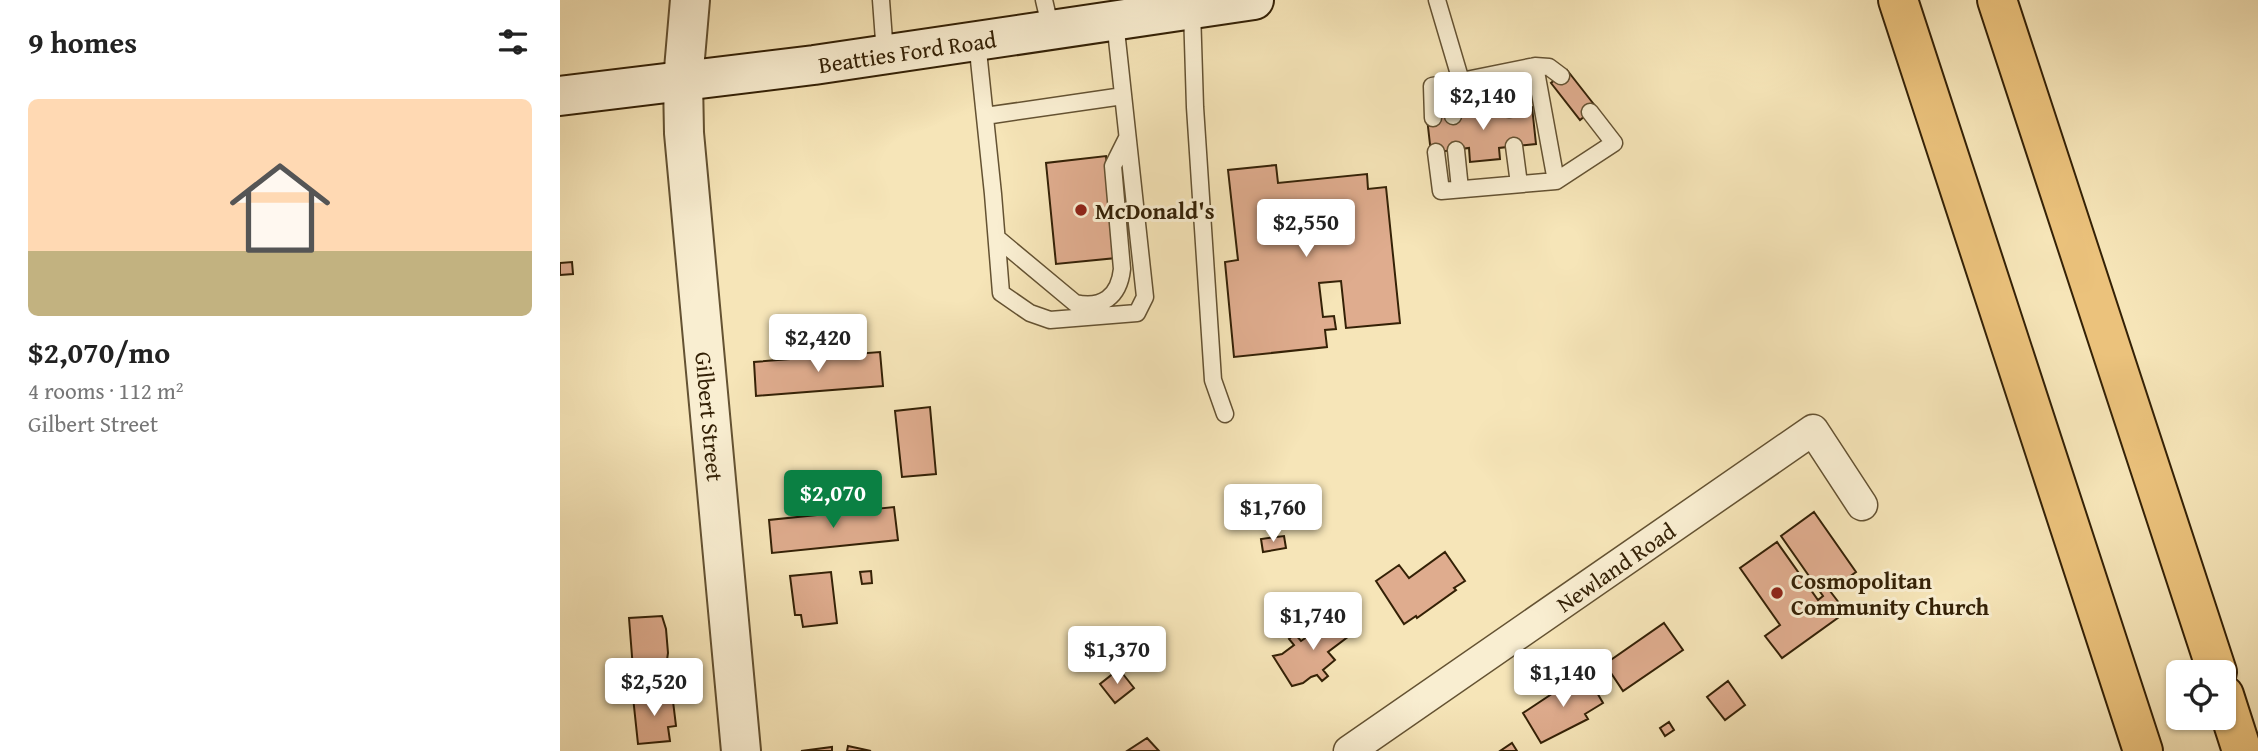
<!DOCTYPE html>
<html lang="en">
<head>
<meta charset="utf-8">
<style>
  :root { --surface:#fff; --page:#f6f6f6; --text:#222; --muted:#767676; --accent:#0b8043 }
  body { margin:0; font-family:"Gentium Book Plus",serif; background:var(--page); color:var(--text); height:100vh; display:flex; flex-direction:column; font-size:26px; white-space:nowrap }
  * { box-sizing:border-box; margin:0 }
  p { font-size:23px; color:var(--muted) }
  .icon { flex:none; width:38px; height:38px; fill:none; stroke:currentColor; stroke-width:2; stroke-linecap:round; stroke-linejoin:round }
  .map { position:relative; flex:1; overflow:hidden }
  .drawer { display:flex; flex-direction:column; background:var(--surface); width:560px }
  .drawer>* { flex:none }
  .tools { position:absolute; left:1606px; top:660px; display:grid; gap:14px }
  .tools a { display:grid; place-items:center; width:70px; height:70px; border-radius:10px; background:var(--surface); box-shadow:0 2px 5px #0004; font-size:35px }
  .price { position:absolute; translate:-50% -60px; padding:0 16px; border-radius:7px; background:#fff; color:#222; font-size:23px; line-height:46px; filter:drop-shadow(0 2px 4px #0008) }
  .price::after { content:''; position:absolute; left:50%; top:42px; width:21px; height:16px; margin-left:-10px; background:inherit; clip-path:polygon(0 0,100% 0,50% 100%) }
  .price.current { background:var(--accent); color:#fff }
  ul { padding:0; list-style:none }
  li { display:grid; align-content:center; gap:14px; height:371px; padding:0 28px }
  li span { display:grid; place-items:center; height:217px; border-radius:10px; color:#555 }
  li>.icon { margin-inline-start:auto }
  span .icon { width:126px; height:126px; fill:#fffc; stroke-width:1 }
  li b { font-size:30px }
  h2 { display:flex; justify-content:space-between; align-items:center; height:84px; padding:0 28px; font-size:30px }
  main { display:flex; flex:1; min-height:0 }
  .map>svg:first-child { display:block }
  .building { fill:#dfac8e; stroke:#342106; stroke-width:2 }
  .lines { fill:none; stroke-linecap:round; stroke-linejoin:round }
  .service-casing { stroke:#645232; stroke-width:19 }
  .minor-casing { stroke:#645232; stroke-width:33 }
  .tertiary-casing { stroke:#645232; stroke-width:42 }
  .secondary-casing { stroke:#342106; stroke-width:42 }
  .motorway-casing { stroke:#342106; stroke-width:42 }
  .service { stroke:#f9eed1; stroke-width:16 }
  .minor { stroke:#f9eed1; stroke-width:30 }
  .tertiary { stroke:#f9eed1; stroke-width:38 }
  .secondary { stroke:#f9eed1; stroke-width:38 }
  .motorway { stroke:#ebc27c; stroke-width:38 }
  .poi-dot { fill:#8f2418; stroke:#f9eed1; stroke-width:2.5 }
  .labels { text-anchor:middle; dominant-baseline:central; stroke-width:6; stroke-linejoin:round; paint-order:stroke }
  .street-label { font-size:23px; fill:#342106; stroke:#f9eed1 }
  .poi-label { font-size:23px; font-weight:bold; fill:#342106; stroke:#f9eed1; text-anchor:start }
</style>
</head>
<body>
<main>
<section class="drawer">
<h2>9 homes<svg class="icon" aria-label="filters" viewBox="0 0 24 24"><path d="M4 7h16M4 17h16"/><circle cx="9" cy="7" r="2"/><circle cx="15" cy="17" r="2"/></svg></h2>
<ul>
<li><span style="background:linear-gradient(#ffd9b3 70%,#c2b280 0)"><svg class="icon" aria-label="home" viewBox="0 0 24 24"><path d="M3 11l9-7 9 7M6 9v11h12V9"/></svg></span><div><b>$2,070/mo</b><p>4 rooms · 112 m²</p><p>Gilbert Street</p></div></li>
</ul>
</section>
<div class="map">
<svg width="1698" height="751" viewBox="0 0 1698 751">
  <rect width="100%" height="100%" fill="#f6e5b8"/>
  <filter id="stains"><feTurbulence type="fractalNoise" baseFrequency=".00286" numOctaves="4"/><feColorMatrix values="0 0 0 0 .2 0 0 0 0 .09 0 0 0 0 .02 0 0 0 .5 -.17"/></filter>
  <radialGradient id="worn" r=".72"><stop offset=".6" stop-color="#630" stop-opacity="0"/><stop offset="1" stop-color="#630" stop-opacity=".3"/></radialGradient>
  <path class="building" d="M 1007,70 L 1036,107 L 1020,120 L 991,83 Z
    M 972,107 L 976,144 L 939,148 L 940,159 L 910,162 L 909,148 L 871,153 L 867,118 Z
    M 546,156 L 556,258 L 496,264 L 486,163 Z
    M 716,165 L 718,183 L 807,174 L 808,189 L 826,187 L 840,323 L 786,328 L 781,281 L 759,283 L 763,317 L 774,316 L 776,329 L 765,330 L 767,347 L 674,357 L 665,262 L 678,260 L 668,170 Z
    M 12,262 L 13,274 L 0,275 L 0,263 Z
    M 320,352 L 323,386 L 196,396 L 194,362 Z
    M 370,407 L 376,474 L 342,477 L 335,411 Z
    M 334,507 L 338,540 L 212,553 L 209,520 Z
    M 1254,512 L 1296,572 L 1270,591 L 1286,612 L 1222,658 L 1205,636 L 1220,625 L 1180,568 L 1217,542 L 1258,600 L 1263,596 L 1221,536 Z
    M 724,536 L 726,548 L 703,552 L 701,539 Z
    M 885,552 L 905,581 L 894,588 L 896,590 L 857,618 L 856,616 L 844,624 L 816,581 L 839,565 L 849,578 Z
    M 311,571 L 312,583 L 302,584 L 300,572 Z
    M 271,572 L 277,623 L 243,627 L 241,615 L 235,615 L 230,576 Z
    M 779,615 L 793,633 L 768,652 L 775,660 L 763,670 L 768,676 L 762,681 L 757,675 L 751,677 L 743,683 L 732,686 L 713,656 L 722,654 L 734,645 L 729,639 L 735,634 L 741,641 Z
    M 102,616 L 106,629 L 108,653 L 106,667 L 73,669 L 69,618 Z
    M 1104,623 L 1123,650 L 1063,691 L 1045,664 Z
    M 559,669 L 574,688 L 555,703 L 540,684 Z
    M 1025,672 L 1043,703 L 1025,714 L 1028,719 L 981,743 L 963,713 Z
    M 1168,681 L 1185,705 L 1165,720 L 1147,697 Z
    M 112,693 L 116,726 L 108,727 L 110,741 L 78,744 L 73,697 Z
    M 1109,722 L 1114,730 L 1105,736 L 1100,728 Z
    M 587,738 L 599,751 L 567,751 Z
    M 952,743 L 957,751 L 940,751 Z
    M 288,746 L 311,751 L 287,751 Z
    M 272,747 L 272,751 L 241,751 Z"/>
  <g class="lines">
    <g class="service-casing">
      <path id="service" d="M 321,0 L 325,54
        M 484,0 L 491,30
        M 632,10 L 635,107 L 653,380 L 665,414
        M 417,41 L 433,194 L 441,293 L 470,313 L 490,320 L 577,313 L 585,297 L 555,21
        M 975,66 L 989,67 L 1001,76
        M 946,72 L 949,109
        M 891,83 L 893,116
        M 425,116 L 563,96
        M 873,118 L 872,86 L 901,81
        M 954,146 L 959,184
        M 896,150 L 900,189
        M 876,152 L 881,191 L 996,181 L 975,66 L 901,81 L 877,0
        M 996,181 L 1054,143 L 1030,112
        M 437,238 L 515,303 C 542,309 559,297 562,269 L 553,166 L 567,138"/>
    </g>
    <g class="minor-casing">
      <g id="minor">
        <path id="s1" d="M 789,751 L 1253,430 L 1302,505"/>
      </g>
    </g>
    <g class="tertiary-casing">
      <g id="tertiary">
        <path id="s2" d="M 130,0 L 123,81 L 124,133 L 181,751"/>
      </g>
    </g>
    <g class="secondary-casing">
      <g id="secondary">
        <path id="s3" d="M 0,96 L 254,65 L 694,0"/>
      </g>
    </g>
    <g class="motorway-casing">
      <path id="motorway" d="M 1338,0 L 1583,751
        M 1437,0 L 1657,672
        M 1664,695 L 1682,751"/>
    </g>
    <use href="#service" class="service"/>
    <use href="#minor" class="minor"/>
    <use href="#tertiary" class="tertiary"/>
    <use href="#secondary" class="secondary"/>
    <use href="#motorway" class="motorway"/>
  </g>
  <g class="poi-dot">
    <circle cx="521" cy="210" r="7"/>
    <circle cx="1217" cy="593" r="7"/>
  </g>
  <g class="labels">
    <g class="street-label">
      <text stroke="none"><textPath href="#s3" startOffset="350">Beatties Ford Road</textPath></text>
      <text stroke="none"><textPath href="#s2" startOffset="418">Gilbert Street</textPath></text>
      <text stroke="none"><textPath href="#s1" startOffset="324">Newland Road</textPath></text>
    </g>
    <g class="poi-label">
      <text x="535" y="210">McDonald's</text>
      <text x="1231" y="580">Cosmopolitan<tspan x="1231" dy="26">Community Church</tspan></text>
    </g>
  </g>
  <rect width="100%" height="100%" filter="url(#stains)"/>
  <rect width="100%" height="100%" fill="url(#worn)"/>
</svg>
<div class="tools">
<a><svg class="icon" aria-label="locate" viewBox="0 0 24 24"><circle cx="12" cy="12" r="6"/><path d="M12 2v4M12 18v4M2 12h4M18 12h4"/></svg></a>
</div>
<b class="price" style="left:923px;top:132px">$2,140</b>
<b class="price" style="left:746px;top:259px">$2,550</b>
<b class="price" style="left:258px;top:374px">$2,420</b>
<b class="price current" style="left:273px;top:530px">$2,070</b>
<b class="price" style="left:713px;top:544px">$1,760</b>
<b class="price" style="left:753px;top:652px">$1,740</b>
<b class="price" style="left:557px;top:686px">$1,370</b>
<b class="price" style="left:1003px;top:709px">$1,140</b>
<b class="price" style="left:94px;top:718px">$2,520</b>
</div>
</main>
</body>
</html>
